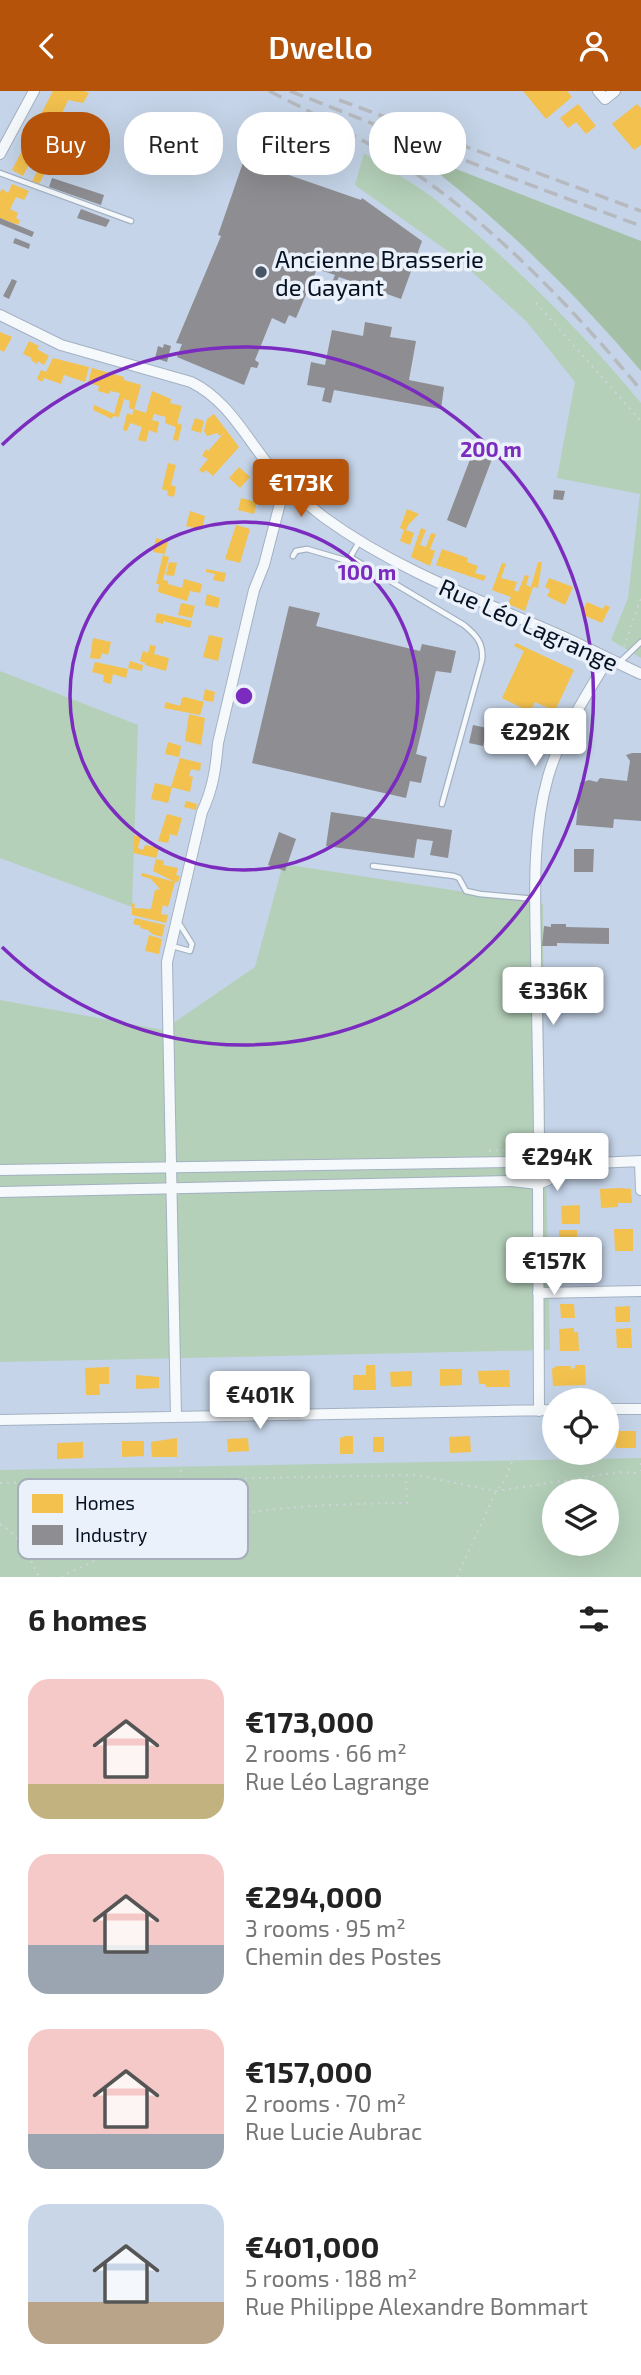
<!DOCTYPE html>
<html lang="en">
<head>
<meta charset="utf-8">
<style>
  :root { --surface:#fff; --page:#f2f2f2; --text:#222; --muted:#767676; --accent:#b45309 }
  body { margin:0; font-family:"Exo 2",sans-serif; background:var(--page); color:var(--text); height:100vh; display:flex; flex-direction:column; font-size:26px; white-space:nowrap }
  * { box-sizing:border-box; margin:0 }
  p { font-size:23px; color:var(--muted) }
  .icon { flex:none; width:38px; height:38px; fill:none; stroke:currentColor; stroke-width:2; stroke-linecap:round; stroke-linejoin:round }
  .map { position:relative; height:1486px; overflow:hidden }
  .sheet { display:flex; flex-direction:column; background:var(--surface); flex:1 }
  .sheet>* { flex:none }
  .top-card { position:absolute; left:21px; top:21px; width:600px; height:63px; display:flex; gap:14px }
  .tools { position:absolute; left:542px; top:1297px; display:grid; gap:14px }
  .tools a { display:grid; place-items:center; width:77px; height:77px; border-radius:50%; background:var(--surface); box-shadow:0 7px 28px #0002; font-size:35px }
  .price { position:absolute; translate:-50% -60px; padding:0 16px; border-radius:7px; background:#fff; color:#222; font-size:23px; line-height:46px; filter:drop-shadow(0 2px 4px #0008) }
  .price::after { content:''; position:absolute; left:50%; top:42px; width:21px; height:16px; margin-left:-10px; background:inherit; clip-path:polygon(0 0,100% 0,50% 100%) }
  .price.on { background:var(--accent); color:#fff }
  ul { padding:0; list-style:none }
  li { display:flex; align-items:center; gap:21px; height:175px; padding:0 28px }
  li span { display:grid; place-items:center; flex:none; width:196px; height:140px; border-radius:21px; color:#555 }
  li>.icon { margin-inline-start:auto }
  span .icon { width:84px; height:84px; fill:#fffc; stroke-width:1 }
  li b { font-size:30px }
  h2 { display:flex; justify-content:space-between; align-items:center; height:84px; padding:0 28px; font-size:30px }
  .pill { padding:0 24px; border-radius:28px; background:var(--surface); box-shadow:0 7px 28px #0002; font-size:24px; line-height:63px }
  .pill.on { background:var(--accent); color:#fff }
  header { display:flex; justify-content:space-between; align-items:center; height:91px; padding:0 28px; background:var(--accent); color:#fff; font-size:32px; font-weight:600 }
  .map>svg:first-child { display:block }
  .green { fill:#b4d0b9; fill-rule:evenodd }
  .forest { fill:#a4c1a7 }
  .homes { fill:#f2c14e }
  .industry { fill:#8d8d92 }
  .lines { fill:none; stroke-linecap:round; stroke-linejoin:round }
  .service-casing { stroke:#a3b1c2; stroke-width:7 }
  .minor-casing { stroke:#a3b1c2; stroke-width:12 }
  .path { stroke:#ced3da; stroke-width:2; stroke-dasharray:2 5; stroke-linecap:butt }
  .service { stroke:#f6f9fc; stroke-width:4.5 }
  .minor { stroke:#f6f9fc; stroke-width:10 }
  .rail { stroke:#b6babf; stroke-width:3.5; stroke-dasharray:14 7; stroke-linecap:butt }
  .ring { fill:none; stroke:#7b2cbf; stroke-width:3.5 }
  .poi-dot { fill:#485567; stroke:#eaf1fb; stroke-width:2.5 }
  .labels { text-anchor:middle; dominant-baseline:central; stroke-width:7; stroke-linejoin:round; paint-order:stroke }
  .poi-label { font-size:24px; fill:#051121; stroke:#eaf1fb; text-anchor:start }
  .street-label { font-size:24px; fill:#051121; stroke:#eaf1fb }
  .key { fill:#eaf1fb; stroke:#a5aeba; stroke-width:2 }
  .key-label { font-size:19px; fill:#051121 }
  .centre { fill:#7b2cbf; stroke:#eaf1fb; stroke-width:3.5 }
  .ring-label { font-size:21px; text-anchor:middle; font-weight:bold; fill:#7b2cbf; stroke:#eaf1fb; stroke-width:7; stroke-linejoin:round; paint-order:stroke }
</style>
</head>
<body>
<header><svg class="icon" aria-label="back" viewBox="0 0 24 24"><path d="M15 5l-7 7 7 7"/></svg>Dwello<svg class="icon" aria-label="person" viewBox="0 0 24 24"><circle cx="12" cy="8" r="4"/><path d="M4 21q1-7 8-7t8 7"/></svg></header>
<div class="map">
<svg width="641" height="1486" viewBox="0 0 641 1486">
  <rect width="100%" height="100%" fill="#c5d4e8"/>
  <path class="green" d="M 364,62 C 388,78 414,92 436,109 C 510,169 581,239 641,312 L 641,567 L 611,549 L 628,507 L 640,403 L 557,387 L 575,291 L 527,231 L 456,166 L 355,94 Z
    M 0,580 L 138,634 L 132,816 L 0,767 Z
    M 283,773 L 543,813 L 544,987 L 550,1259 L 0,1271 L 0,909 L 163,939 L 255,876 Z
    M 641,1367 L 641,1486 L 0,1486 L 0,1379 ZM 555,1400 L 607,1400 L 607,1452 L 555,1452 Z"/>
  <path class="forest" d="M 410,60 L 641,150 L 641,280 C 572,198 495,124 410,60 Z"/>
  <path class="homes" d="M 53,0 L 84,0 L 89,2 L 83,12 L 68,9 L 54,40 L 51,39 L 44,53 L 57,60 L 54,66 L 39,60 L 35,69 L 32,68 L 23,85 L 12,79 Z
    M 523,0 L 567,0 L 572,6 L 546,28 Z
    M 578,13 L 596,35 L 586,43 L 576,31 L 568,37 L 560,27 Z
    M 637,13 L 641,17 L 641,54 L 634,59 L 612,33 Z
    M 42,72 L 49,74 L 39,93 L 32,90 Z
    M 12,93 L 29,100 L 24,109 L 16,106 L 10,118 L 18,122 L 16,127 L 20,129 L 18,134 L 0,127 L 0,101 L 2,98 L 8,102 Z
    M 0,241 L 12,246 L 4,261 L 0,259 Z
    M 29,250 L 39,255 L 37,258 L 49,265 L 44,274 L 38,270 L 37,273 L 31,269 L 32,267 L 23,263 Z
    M 53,267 L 89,276 L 85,291 L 64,284 L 61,293 L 44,287 L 42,291 L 37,288 L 41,279 L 46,281 Z
    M 92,277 L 124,286 L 124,289 L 141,294 L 134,319 L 129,317 L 130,310 L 124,308 L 119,326 L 113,325 L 112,328 L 93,319 L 94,314 L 114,323 L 120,302 L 110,300 L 109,303 L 98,300 L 99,295 L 88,292 Z
    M 152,300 L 171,308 L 170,312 L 182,315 L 177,332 L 182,334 L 178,350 L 173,349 L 176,336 L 165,332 L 166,326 L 154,323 L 152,329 L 159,331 L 157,342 L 149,339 L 146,351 L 138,349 L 142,336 L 130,332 L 127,340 L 123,339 L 127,322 L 132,324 L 134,318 L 146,322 Z
    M 214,323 L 239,356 L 213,385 L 206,379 L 203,382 L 199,379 L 208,368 L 202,365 L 206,358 L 208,360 L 225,341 L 220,345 L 217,342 L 207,345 L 204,340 L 207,328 Z
    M 195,327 L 204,330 L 201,342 L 191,339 Z
    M 168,372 L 176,374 L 171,394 L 176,396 L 174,406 L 167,404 L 168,400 L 162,398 Z
    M 239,376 L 250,386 L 240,397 L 229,387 Z
    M 241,407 L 257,411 L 254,423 L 238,419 Z
    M 407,418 L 419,423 L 409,433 L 406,439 L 414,442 L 410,454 L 400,450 L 404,439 L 400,437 Z
    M 190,420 L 205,425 L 202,439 L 186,435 Z
    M 236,434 L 250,438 L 240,472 L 225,468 Z
    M 421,437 L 426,439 L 420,454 L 426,456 L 431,442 L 436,443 L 430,458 L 435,460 L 430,475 L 411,466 Z
    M 156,447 L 168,450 L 165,463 L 153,461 Z
    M 442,458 L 468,467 L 467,471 L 478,475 L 475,482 L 486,485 L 484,490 L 436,474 Z
    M 163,464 L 169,466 L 163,489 L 168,490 L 168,493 L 182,497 L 184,488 L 202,493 L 200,502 L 190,500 L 187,510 L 158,501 L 159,493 L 156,493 Z
    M 169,471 L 177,472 L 174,485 L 166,484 Z
    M 538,471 L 542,471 L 538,497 L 533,496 L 525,520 L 508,513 L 511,506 L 492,499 L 502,472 L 506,473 L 501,487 L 517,491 L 514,499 L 518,501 L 525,484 L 529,485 L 526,494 L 531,496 Z
    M 206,478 L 226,482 L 224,491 L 213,489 L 215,483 L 206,481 Z
    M 549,487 L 573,496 L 565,514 L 547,505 L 550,499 L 545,496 Z
    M 207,503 L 220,507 L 218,517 L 205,514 Z
    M 587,511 L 603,518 L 605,514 L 610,516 L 602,532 L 581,523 Z
    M 181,512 L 195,515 L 192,527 L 178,524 Z
    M 157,522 L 192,530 L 190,537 L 163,530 L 163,533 L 155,531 Z
    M 209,544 L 223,547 L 218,570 L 203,566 Z
    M 93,547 L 111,551 L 108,564 L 102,562 L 100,568 L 90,567 Z
    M 516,552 L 574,579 L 555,620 L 535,611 L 530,621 L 502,607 L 524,560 L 514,555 Z
    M 150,554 L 156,555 L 154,563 L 169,567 L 166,580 L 145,574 L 145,572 L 140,570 L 143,560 L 148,562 Z
    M 130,570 L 143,574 L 142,580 L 128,577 Z
    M 95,571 L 128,578 L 126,587 L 113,583 L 111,593 L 103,591 L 104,584 L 92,581 Z
    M 205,598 L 215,601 L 213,611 L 203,609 Z
    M 185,606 L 204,611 L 200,624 L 164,617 L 166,611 L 180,615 L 182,607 Z
    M 189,623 L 205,627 L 201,654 L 185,650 Z
    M 168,651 L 181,655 L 179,666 L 165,663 Z
    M 180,667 L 201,672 L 200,680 L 191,678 L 189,685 L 193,686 L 190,701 L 171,696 Z
    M 155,692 L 172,696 L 168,712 L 151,708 Z
    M 186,710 L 197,713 L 196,719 L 184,716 Z
    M 167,723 L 182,727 L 177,745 L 170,743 L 168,752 L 158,750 Z
    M 133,744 L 141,746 L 138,757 L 143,759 L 145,754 L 159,757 L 156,767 L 133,762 Z
    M 156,768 L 164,770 L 163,774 L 178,777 L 176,784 L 180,785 L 178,791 L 175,791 L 168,816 L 163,814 L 161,823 L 168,824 L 166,832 L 132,824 L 132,812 L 135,813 L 134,817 L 151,818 L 155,799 L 160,798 L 151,788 L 141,785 L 142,782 L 175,791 L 153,780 Z
    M 135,827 L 165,834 L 162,846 L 152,843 L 148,839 L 140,837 L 141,835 L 133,833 Z
    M 149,844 L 162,848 L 159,863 L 145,860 Z
    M 619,1097 L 631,1098 L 632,1112 L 618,1112 L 618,1116 L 601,1117 L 600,1098 Z
    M 580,1114 L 580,1133 L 562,1133 L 561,1115 Z
    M 614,1138 L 633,1138 L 633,1160 L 615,1160 Z
    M 559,1139 L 577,1139 L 577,1157 L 573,1157 L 573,1161 L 559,1161 Z
    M 589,1173 L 589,1186 L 568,1187 L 568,1174 Z
    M 560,1213 L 574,1213 L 575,1227 L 561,1227 Z
    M 630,1215 L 630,1231 L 616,1231 L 615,1216 Z
    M 574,1237 L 574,1241 L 578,1241 L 579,1260 L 560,1260 L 559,1238 Z
    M 631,1237 L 632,1257 L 617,1257 L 616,1238 Z
    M 366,1274 L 375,1274 L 376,1299 L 353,1299 L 353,1284 L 366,1284 Z
    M 575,1274 L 585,1274 L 586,1294 L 553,1295 L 552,1278 L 557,1275 L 571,1275 L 571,1278 L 575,1277 Z
    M 109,1276 L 109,1293 L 99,1293 L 100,1304 L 86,1304 L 85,1277 Z
    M 440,1278 L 462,1278 L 462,1294 L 440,1295 Z
    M 509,1279 L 510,1296 L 486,1296 L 485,1293 L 479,1293 L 478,1280 Z
    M 412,1280 L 412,1295 L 391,1296 L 390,1281 Z
    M 136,1284 L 159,1286 L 159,1297 L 136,1298 Z
    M 616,1340 L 636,1340 L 636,1357 L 616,1357 Z
    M 346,1345 L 353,1345 L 353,1363 L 340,1363 L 340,1347 Z
    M 470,1345 L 471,1361 L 450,1362 L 449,1346 Z
    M 373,1346 L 384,1346 L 384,1361 L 373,1361 Z
    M 177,1347 L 177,1366 L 152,1366 L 151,1351 Z
    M 248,1347 L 249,1360 L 228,1361 L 227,1348 Z
    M 122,1350 L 144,1350 L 144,1365 L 122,1366 Z
    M 83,1351 L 83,1367 L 57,1368 L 57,1352 Z"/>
  <path class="industry" d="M 247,60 L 289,74 L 286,83 L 361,109 L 362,107 L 422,150 L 401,208 L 339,186 L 337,190 L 333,189 L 335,184 L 317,178 L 296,227 L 289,224 L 285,233 L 272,227 L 255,269 L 259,272 L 257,277 L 251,276 L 244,294 L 177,266 L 182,253 L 176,252 L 221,145 L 218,144 Z
    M 52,87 L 104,104 L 101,114 L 49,96 Z
    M 81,118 L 110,129 L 106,136 L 77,127 Z
    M 0,127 L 34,141 L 32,146 L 0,133 Z
    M 15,147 L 30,153 L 29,158 L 13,152 Z
    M 12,188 L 17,190 L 9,208 L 3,205 Z
    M 365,231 L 392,236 L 390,246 L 416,250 L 409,289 L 444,296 L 441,318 L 334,299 L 331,312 L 322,310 L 325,297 L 307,294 L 311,271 L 325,274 L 332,239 L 363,245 Z
    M 164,253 L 171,255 L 167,271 L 155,267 L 158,255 L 163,257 Z
    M 474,358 L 492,368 L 466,437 L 447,429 Z
    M 554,399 L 565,400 L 563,409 L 553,408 Z
    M 289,515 L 320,522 L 316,535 L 420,560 L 422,553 L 456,560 L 451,582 L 436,580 L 416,663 L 427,666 L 421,692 L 410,690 L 406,707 L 252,672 Z
    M 473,634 L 487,637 L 483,655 L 469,652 Z
    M 632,662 L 641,662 L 641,730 L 614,728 L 613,737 L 576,734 L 580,692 L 589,689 L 597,691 L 600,687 L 627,690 L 630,670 L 626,664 Z
    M 331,721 L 452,739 L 448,767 L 430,764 L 433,750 L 417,748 L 414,767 L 326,755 Z
    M 279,741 L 296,748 L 285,780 L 268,774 Z
    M 574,758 L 594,758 L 593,781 L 574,781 Z
    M 551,833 L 566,833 L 566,836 L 609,837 L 609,853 L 557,852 L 557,855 L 542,855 L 544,835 L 551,836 Z"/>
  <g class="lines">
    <g class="service-casing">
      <path id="service" d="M 0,82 L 131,130
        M 293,465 L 296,460 L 307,458 L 348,470 L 359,451
        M 350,466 L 464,534 C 476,544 484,552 482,569 L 442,713
        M 619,572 L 641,551
        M 373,775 L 454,785 L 459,787 L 466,800 L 480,803 L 535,808
        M 172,855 L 190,860 L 192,853 L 177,829"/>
    </g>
    <g class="minor-casing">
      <path id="minor" d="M 598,0 L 605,8 L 615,0
        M 0,63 L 34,0
        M 0,224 L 61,254 L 191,291 C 226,308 244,343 267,372 C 284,393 304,411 325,427 C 398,480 482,510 564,546 C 590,558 615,571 641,583
        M 539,1064 C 539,997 537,929 536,861 C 535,804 532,742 548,686 C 560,644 586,605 608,568
        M 640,1071 L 641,1099
        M 551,1074 L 641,1070
        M 0,1079 L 513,1071 L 537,1064 L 548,1068 L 552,1078 L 548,1089 L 538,1093 L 512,1090 L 0,1101
        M 538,1093 L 539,1320
        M 538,1202 L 641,1200
        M 607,1318 L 641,1318
        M 176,1326 L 167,871 L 202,721 C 213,698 216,676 218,652 L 254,499 L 264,474 L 285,393
        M 0,1329 L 555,1319"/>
    </g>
    <path class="path" d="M 536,212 L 641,330
      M 624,556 L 641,507
      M 551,1053 L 641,1052
      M 489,1060 L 515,1058
      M 640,1330 L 641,1380
      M 0,1392 L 415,1384 L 496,1400 L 619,1381 L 641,1382
      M 0,1433 C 21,1447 28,1464 39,1486
      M 183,1437 L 179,1341 L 185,1341 L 185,1337
      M 61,1486 C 112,1460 164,1439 221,1427 C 281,1414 345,1413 407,1412 L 406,1386
      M 457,1486 L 496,1400 L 505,1389 L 525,1336 L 532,1334 L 532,1329"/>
    <use href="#service" class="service"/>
    <use href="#minor" class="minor"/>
    <path class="rail" d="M 269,0 C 317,24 364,48 409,78 C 498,138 572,217 641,299
      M 290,0 L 482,76 L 641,135
      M 339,9 L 641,120"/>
  </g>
  <g class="ring">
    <circle cx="244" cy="605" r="174"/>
    <path d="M2 354A349 349 0 1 1 2 856"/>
  </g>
  <circle class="poi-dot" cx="261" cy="181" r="7"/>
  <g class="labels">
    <g class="poi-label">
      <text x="275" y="167">Ancienne Brasserie<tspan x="275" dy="28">de Gayant</tspan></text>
    </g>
    <g class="street-label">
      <text transform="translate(529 533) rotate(24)">Rue Léo Lagrange</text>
    </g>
  </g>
  <rect x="18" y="1388" width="230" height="80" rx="10" class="key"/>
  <rect x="32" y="1403" width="31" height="19" fill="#f2c14e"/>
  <rect x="32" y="1434" width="31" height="20" fill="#8d8d92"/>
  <g class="key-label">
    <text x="75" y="1419">Homes</text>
    <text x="75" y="1451">Industry</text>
  </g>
  <circle cx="244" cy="605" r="10" class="centre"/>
  <g class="ring-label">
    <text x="491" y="366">200 m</text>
    <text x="367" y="489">100 m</text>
  </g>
</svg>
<div class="tools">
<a><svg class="icon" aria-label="locate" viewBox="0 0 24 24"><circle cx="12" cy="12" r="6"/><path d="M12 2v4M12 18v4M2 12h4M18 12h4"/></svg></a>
<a><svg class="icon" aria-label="layers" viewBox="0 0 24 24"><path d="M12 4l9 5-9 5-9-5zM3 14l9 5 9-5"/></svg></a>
</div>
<b class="price on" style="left:301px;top:428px">€173K</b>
<b class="price" style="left:535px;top:677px">€292K</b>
<b class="price" style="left:553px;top:936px">€336K</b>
<b class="price" style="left:557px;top:1102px">€294K</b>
<b class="price" style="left:554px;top:1206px">€157K</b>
<b class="price" style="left:260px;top:1340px">€401K</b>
<div class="top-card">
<a class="pill on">Buy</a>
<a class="pill">Rent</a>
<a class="pill">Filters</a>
<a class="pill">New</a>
</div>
</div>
<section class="sheet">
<h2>6 homes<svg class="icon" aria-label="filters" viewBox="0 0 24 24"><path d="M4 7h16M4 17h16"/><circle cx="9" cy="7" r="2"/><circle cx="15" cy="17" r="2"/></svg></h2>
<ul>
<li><span style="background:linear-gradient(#f6c9c9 75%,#c2b280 0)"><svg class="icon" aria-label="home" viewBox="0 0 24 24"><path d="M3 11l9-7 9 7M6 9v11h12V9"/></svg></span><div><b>€173,000</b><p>2 rooms · 66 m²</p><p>Rue Léo Lagrange</p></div></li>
<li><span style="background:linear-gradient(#f6c9c9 65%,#9aa5b1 0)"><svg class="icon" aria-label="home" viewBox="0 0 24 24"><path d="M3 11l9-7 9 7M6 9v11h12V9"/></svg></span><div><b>€294,000</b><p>3 rooms · 95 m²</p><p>Chemin des Postes</p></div></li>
<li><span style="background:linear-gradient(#f6c9c9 75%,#9aa5b1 0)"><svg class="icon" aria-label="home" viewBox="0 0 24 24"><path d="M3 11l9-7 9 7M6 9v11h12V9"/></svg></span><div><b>€157,000</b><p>2 rooms · 70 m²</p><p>Rue Lucie Aubrac</p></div></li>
<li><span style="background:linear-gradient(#c9d6e8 70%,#b9a48a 0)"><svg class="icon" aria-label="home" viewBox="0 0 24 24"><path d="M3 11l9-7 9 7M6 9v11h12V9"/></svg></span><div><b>€401,000</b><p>5 rooms · 188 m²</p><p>Rue Philippe Alexandre Bommart</p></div></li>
</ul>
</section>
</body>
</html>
